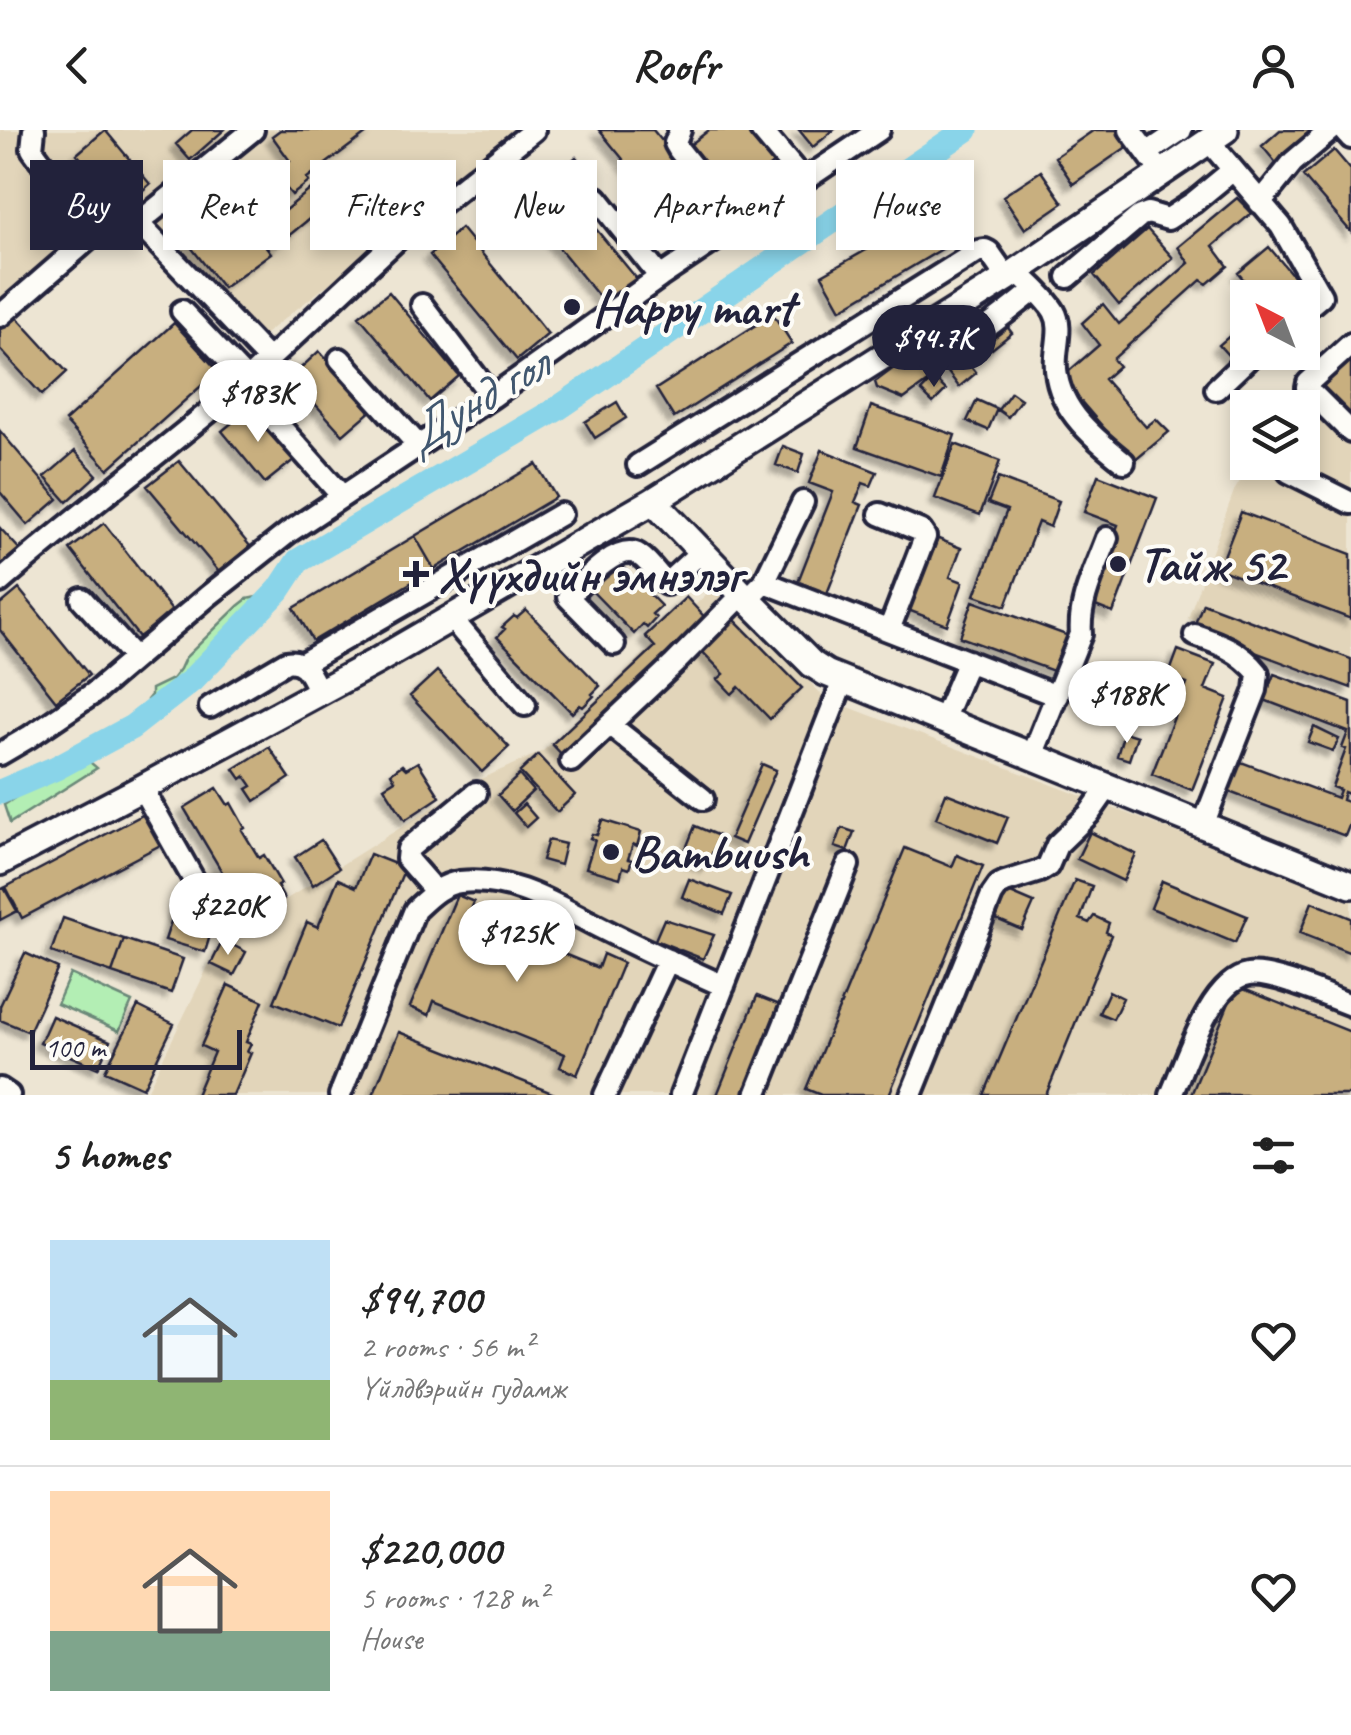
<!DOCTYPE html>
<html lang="en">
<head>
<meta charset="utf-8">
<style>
  :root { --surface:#fff; --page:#f6f6f6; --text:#222; --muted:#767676; --line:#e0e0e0; --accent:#22223b }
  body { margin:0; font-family:Caveat,sans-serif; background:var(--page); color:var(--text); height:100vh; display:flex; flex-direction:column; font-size:38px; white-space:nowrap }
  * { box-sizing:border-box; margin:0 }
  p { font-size:32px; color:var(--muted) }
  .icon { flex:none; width:55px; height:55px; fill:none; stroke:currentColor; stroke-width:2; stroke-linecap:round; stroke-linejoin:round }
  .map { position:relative; height:965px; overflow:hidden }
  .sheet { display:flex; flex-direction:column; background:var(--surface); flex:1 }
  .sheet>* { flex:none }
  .top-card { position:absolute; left:30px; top:30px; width:1292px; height:90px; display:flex; gap:20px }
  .needle { width:65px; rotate:318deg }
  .buttons { position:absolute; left:1230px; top:150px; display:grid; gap:20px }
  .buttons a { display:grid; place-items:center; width:90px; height:90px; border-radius:0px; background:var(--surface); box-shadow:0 5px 15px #0003; font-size:50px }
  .scale { position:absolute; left:30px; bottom:25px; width:212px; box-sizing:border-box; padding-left:10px; border:5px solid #22223b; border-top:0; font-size:28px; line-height:35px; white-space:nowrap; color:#22223b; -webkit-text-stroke:8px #fdfcf7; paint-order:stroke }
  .price { position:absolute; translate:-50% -85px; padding:0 22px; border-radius:35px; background:#fff; color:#222; font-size:32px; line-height:65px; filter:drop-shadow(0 2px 5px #0008) }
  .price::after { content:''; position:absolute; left:50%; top:60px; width:30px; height:22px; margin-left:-15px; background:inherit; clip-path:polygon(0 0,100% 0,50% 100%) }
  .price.current { background:var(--accent); color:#fff }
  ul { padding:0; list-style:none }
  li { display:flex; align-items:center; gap:30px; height:250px; padding:0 50px }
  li+li { border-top:2px solid var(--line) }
  li span { display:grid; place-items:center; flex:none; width:280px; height:200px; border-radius:0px; color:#555 }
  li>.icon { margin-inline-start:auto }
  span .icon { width:120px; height:120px; fill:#fffc; stroke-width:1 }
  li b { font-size:42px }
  h2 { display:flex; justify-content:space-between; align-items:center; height:120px; padding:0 50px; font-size:42px }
  .pill { padding:0 35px; border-radius:0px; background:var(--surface); box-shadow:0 5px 15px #0003; font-size:35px; line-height:90px }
  .pill.current { background:var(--accent); color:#fff }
  header { display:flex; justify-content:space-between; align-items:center; height:130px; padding:0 50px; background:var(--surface); font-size:45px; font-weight:700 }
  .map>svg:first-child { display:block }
  .built { fill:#e2d5ba }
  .green { fill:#b3eeb4; stroke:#6a8878; stroke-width:2.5 }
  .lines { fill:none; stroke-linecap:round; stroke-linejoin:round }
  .river { stroke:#89d4e9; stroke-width:25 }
  .building { fill:#c8af7f; stroke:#22223b; stroke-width:2.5; filter:url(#shadow) }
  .minor-casing { stroke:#22223b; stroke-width:28 }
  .major-casing { stroke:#22223b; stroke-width:32 }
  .minor { stroke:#fdfcf7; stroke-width:20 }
  .major { stroke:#fdfcf7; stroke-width:25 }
  .poi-dot { fill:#22223b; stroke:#fdfcf7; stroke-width:4 }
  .labels { text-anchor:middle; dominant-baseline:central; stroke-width:8; stroke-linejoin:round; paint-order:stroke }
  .poi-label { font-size:50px; font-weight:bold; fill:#22223b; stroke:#fdfcf7; text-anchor:start }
  .water-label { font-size:52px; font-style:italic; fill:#41576f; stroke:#fdfcf7 }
</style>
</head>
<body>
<header><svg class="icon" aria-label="back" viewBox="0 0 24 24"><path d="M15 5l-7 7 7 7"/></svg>Roofr<svg class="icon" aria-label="person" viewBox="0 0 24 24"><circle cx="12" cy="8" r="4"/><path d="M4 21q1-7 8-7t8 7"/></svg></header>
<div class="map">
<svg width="1351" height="965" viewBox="0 0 1351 965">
  <defs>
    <filter id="shadow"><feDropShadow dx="-6" dy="6" stdDeviation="2.5" flood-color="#0004"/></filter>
  </defs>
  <rect width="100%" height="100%" fill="#ede5d3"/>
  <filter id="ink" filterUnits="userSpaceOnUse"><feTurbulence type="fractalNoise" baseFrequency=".01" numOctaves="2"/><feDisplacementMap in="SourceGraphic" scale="20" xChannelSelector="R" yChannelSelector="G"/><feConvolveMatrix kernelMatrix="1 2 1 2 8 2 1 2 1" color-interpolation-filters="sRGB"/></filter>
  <g filter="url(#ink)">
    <path class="built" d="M 0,0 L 525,0 L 261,207 L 153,100 L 100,97 L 0,180 Z
      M 1330,281 L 1351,304 L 1351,547 L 1188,488 L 1234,361 L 1251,333 L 1302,332 L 1303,292 Z
      M 717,454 L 825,568 L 1351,769 L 1351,965 L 145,965 L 221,810 L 472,653 L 543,621 Z"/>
    <path class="green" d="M 257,467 L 259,474 L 233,499 L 226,510 L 154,576 L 148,579 L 147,570 L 151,565 L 151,559 L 172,549 L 180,539 L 185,528 L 238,476 L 247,469 Z
      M 84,627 L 97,638 L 10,693 L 4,675 L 63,636 Z
      M 70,844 L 132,872 L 119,901 L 57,874 Z"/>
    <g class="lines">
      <path class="river" d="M 0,662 L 56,638 L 132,597 L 191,551 L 279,460 L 298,431 L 557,279 L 966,0"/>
    </g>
    <path class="building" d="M 105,0 L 150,54 L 122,78 L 77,24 Z
      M 192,0 L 224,0 L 190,30 L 176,14 Z
      M 280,0 L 371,0 L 307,48 L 309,52 L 292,65 L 274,44 L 290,31 L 272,6 Z
      M 599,0 L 653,0 L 719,80 L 687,107 Z
      M 709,0 L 749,0 L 775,32 L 732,68 L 690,15 Z
      M 799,0 L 834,0 L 813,17 Z
      M 1094,0 L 1121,0 L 1131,14 L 1073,54 L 1055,27 Z
      M 1280,0 L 1314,0 L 1276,33 L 1262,16 Z
      M 1334,20 L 1351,40 L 1351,102 L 1303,46 Z
      M 576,27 L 600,56 L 585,68 L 568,47 L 559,54 L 637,149 L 606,175 L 514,63 L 548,35 L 556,44 Z
      M 1041,41 L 1063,73 L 1025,99 L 1003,66 Z
      M 311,59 L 325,76 L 276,116 L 262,99 Z
      M 227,66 L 271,123 L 223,158 L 180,103 Z
      M 1237,68 L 1252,83 L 1213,116 L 1228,136 L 1207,154 L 1201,150 L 1113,229 L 1119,236 L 1104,249 L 1146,297 L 1156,289 L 1169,302 L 1133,332 L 1061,248 L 1099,215 L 1082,193 L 1103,174 L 1119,194 L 1189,133 L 1178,117 Z
      M 944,76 L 962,107 L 841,179 L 822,145 Z
      M 461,98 L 548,204 L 517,230 L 430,125 Z
      M 1147,99 L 1173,128 L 1119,175 L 1094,145 Z
      M 1269,117 L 1310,166 L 1302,173 L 1302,168 L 1259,168 L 1238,143 Z
      M 389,162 L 459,246 L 430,271 L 359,186 Z
      M 13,183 L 67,242 L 42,265 L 0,219 L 0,195 Z
      M 773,184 L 792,213 L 674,288 L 656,259 Z
      M 1002,190 L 1012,203 L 992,219 L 982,206 Z
      M 1248,190 L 1248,222 L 1236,234 L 1219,215 Z
      M 174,193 L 218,241 L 108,339 L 65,291 Z
      M 918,220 L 937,245 L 904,269 L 877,258 L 875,252 Z
      M 319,221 L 372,280 L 343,305 L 291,247 Z
      M 963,227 L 976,243 L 959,257 L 947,241 Z
      M 1351,227 L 1351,289 L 1320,257 Z
      M 934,248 L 946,260 L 933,273 L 921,261 Z
      M 1011,262 L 1021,269 L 1008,287 L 998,280 Z
      M 977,270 L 997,279 L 988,300 L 967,291 Z
      M 617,272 L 626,288 L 595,308 L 585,292 Z
      M 871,276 L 955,305 L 941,347 L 857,317 Z
      M 251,277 L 295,329 L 265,353 L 222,301 Z
      M 0,301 L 58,369 L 28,395 L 0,362 Z
      M 955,314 L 1000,331 L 980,385 L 935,368 Z
      M 783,316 L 804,324 L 798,343 L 776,335 Z
      M 822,320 L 877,342 L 871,356 L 863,353 L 855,372 L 862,375 L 826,466 L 797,454 L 833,362 L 809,353 Z
      M 75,321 L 97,345 L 67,372 L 45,347 Z
      M 179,331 L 250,416 L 219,442 L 147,356 Z
      M 536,334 L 556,367 L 434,439 L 415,406 Z
      M 1098,345 L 1157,368 L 1113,483 L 1088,473 L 1118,395 L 1084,382 Z
      M 998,348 L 1059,371 L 1050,397 L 1038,392 L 1006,476 L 975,465 L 1007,380 L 988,373 Z
      M 1241,382 L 1351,424 L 1351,489 L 1219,439 Z
      M 104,393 L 173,482 L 139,507 L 70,419 Z
      M 0,398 L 23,423 L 0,444 Z
      M 415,406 L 434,439 L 313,511 L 294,478 Z
      M 936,408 L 961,418 L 950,447 L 963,452 L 947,495 L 908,480 Z
      M 616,430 L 661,476 L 652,484 L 656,488 L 647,498 L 643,494 L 634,504 L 589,458 Z
      M 19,459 L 89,545 L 56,571 L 0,500 L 0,475 Z
      M 686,467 L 710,493 L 566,629 L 552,614 L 655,517 L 645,506 Z
      M 973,471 L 1069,506 L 1056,542 L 960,507 Z
      M 1203,473 L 1351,529 L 1351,558 L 1193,499 Z
      M 526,480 L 600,556 L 592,564 L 594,566 L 583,577 L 580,575 L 572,583 L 497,507 L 505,499 L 502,497 L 514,486 L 517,488 Z
      M 729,484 L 802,558 L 770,589 L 739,557 L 732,564 L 718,549 L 724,544 L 697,516 Z
      M 1178,520 L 1215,534 L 1205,559 L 1228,568 L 1192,660 L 1152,644 L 1187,554 L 1168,547 Z
      M 437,541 L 509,617 L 482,642 L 410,566 Z
      M 1274,544 L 1351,572 L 1351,665 L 1344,662 L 1342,670 L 1351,673 L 1351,691 L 1345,706 L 1224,660 L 1236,630 L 1337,668 L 1340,660 L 1332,657 L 1346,619 L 1342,618 L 1348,602 L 1264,570 Z
      M 1314,597 L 1339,609 L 1333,621 L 1308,612 Z
      M 1124,602 L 1137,606 L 1129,630 L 1117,626 Z
      M 269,617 L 290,648 L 255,671 L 247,659 L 252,656 L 245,646 L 241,649 L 234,639 Z
      M 538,625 L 575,665 L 557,682 L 520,642 Z
      M 418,632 L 440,667 L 405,690 L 384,657 L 395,650 L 391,643 L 402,635 L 406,639 Z
      M 762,634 L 776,640 L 744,714 L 730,708 Z
      M 519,645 L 533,661 L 512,681 L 498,665 Z
      M 217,658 L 228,675 L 231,673 L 245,698 L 242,700 L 259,728 L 264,725 L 281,754 L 277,756 L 284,769 L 250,789 L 184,678 Z
      M 946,663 L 1008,687 L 997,713 L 936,688 Z
      M 524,674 L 536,688 L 526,697 L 514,683 Z
      M 150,681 L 166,712 L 22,788 L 6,757 Z
      M 602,690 L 641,702 L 637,716 L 633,714 L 628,729 L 632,730 L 629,739 L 623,737 L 620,748 L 586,738 L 595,710 L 590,708 L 592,704 L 597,705 Z
      M 695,696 L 719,706 L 707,736 L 683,726 Z
      M 842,698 L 854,702 L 847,721 L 835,717 Z
      M 1090,702 L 1136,724 L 1123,751 L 1077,729 Z
      M 321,710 L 339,738 L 313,755 L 295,727 Z
      M 548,710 L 565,714 L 560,735 L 542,730 Z
      M 905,718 L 952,737 L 957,725 L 983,736 L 889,965 L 821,965 L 806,959 Z
      M 370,724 L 405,738 L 338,898 L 274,872 L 307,792 L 318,797 L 338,749 L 356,757 Z
      M 689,749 L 732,765 L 724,784 L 682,767 Z
      M 1075,750 L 1092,756 L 1080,789 L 1089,793 L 1094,786 L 1109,793 L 1106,802 L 1111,805 L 1046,965 L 984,965 Z
      M 1162,751 L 1247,786 L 1235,813 L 1151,778 Z
      M 4,758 L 17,781 L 0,790 L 0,760 Z
      M 1006,761 L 1034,773 L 1022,800 L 994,788 Z
      M 457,765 L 474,772 L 469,785 L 598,838 L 603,824 L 623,833 L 577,945 L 560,937 L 565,924 L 434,871 L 429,885 L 410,877 Z
      M 178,770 L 217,782 L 205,822 L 165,810 Z
      M 1312,772 L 1351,788 L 1351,823 L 1300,803 Z
      M 63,788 L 124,809 L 112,843 L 51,822 Z
      M 664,789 L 714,805 L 703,829 L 655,810 Z
      M 124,809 L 183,829 L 171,863 L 112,843 Z
      M 223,810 L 246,822 L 234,845 L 211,834 Z
      M 25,823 L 58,838 L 29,902 L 0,890 L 0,876 Z
      M 228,855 L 263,871 L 246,912 L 251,914 L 247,922 L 251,923 L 233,965 L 196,965 L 214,922 L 201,916 Z
      M 1236,856 L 1351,902 L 1351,965 L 1191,965 Z
      M 1109,861 L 1123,868 L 1113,889 L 1099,883 Z
      M 757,866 L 780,875 L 744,965 L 717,965 Z
      M 138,876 L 174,894 L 143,958 L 105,941 Z
      M 52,886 L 110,911 L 98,938 L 40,913 Z
      M 399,902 L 557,965 L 373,965 Z"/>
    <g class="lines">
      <g class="minor-casing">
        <path id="minor" d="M 34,0 L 32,19 C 50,44 88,97 122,97 C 126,97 134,94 138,93 L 253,0
          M 680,0 L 675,13 L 679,20 L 739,95
          M 761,0 L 804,51
          M 1130,0 L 1162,43
          M 1344,0 L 1351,8
          M 1208,10 L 1281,96 L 1321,166 L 1302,182
          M 1147,23 L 1181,0
          M 597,68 L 660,147
          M 1260,73 L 1293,32 L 1331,0
          M 138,93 L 269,230
          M 1017,141 C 1028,153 1045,166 1054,181 C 1062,195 1057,211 1056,226 C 1052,274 1090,305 1124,332
          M 1068,147 L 1140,86 L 1148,83 L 1168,89 L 1194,72 L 1233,40
          M 422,175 L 492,267
          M 0,186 L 106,94
          M 909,211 C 918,216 928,224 939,223 C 962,221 1015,175 1035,160
          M 1351,214 L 1308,253 L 1307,258 L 1351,302
          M 340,229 L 418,315
          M 247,250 L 403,104 L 534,0
          M 1216,259 L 1255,222
          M 267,282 L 342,366
          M 638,335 L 978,121 L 985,120 L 989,122 L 1007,148
          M 1289,342 L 1351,373
          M 880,384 L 921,401 L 925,407 L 889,500
          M 0,452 C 80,382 167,319 247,250 L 182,181
          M 764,452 L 1057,566
          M 755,461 L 764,452 L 803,372
          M 82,469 L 135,528
          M 452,489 L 525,575
          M 1195,505 C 1221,514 1240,521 1258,543 L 1256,560 L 1203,695
          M 614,514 L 568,467 C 582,453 618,411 639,425 C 649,431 658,445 666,454 L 701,422
          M 303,533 L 561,384
          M 210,577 L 286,532 C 306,528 311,547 319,562
          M 943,590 L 968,531
          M 610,595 L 703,669
          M 0,624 L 29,607 L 94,563 L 208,466 L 289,402 L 492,267 L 660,147 L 879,0
          M 1032,626 L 1081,504 C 1078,472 1096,438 1107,408
          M 571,631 L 674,534 L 742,465
          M 142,658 L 204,768
          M 435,761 L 407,729 L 408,719 L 476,663
          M 0,959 L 9,965
          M 340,965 L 415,780 C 428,768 441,754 460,752 C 515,746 558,777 605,800 C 644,820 684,838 724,856
          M 605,965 L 668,830
          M 681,965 L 843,551
          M 756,965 L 848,735
          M 911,965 L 992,765 L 999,755 L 1005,752 L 1040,741 L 1048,736 L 1057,715 L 1089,684 L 1108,657
          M 1171,965 C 1185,934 1210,851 1248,845 C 1272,841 1326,866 1351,875"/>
      </g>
      <g class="major-casing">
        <path id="major" d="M 653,371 L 748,470 L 812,534 L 826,543 L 1351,755
          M 0,732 L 142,658 L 377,531 L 653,371 L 1007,148 L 1225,0"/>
      </g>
      <use href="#minor" class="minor"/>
      <use href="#major" class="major"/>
    </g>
  </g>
  <g class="poi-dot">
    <circle cx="572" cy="177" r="10"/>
    <circle cx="1118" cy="434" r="10"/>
    <path d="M411 429h10v10h10v10h-10v10h-10v-10h-10v-10h10z"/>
    <circle cx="611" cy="722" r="10"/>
  </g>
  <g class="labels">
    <g class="poi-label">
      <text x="592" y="177">Happy mart</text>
      <text x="1138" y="434">Тайж 52</text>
      <text x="438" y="444">Хүүхдийн эмнэлэг</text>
      <text x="631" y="722">Bambuush</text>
    </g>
    <g class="water-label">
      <text transform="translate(476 270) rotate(-31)">Дунд гол</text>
    </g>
  </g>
</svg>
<div class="buttons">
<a><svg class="needle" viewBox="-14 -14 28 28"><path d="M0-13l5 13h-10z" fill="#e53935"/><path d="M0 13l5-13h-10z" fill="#767676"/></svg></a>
<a><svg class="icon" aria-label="layers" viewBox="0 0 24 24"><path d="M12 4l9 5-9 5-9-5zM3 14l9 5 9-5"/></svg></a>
</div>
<div class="scale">100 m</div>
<b class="price current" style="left:934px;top:260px">$94.7K</b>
<b class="price" style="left:258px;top:315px">$183K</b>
<b class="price" style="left:1127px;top:616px">$188K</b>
<b class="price" style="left:228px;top:828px">$220K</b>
<b class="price" style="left:517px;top:855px">$125K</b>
<div class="top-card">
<a class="pill current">Buy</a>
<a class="pill">Rent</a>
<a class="pill">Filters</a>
<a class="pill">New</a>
<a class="pill">Apartment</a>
<a class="pill">House</a>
</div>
</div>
<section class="sheet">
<h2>5 homes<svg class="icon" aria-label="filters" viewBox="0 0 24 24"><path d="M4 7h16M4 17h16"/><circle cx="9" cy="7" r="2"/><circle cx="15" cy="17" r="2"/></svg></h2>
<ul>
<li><span style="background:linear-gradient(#bfe0f5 70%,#8fb573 0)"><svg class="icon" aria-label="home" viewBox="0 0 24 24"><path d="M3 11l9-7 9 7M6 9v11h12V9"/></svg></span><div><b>$94,700</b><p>2 rooms · 56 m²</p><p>Yйлдвэрийн гудамж</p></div><svg class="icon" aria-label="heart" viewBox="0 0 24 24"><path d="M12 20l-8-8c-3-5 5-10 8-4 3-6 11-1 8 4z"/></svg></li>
<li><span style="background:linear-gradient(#ffd9b3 70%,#7fa58c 0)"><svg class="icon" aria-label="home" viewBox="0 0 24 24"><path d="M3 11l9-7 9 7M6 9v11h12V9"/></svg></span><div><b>$220,000</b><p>5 rooms · 128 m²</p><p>House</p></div><svg class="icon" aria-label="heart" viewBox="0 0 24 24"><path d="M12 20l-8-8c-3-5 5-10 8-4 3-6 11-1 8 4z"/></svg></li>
</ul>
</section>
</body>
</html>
